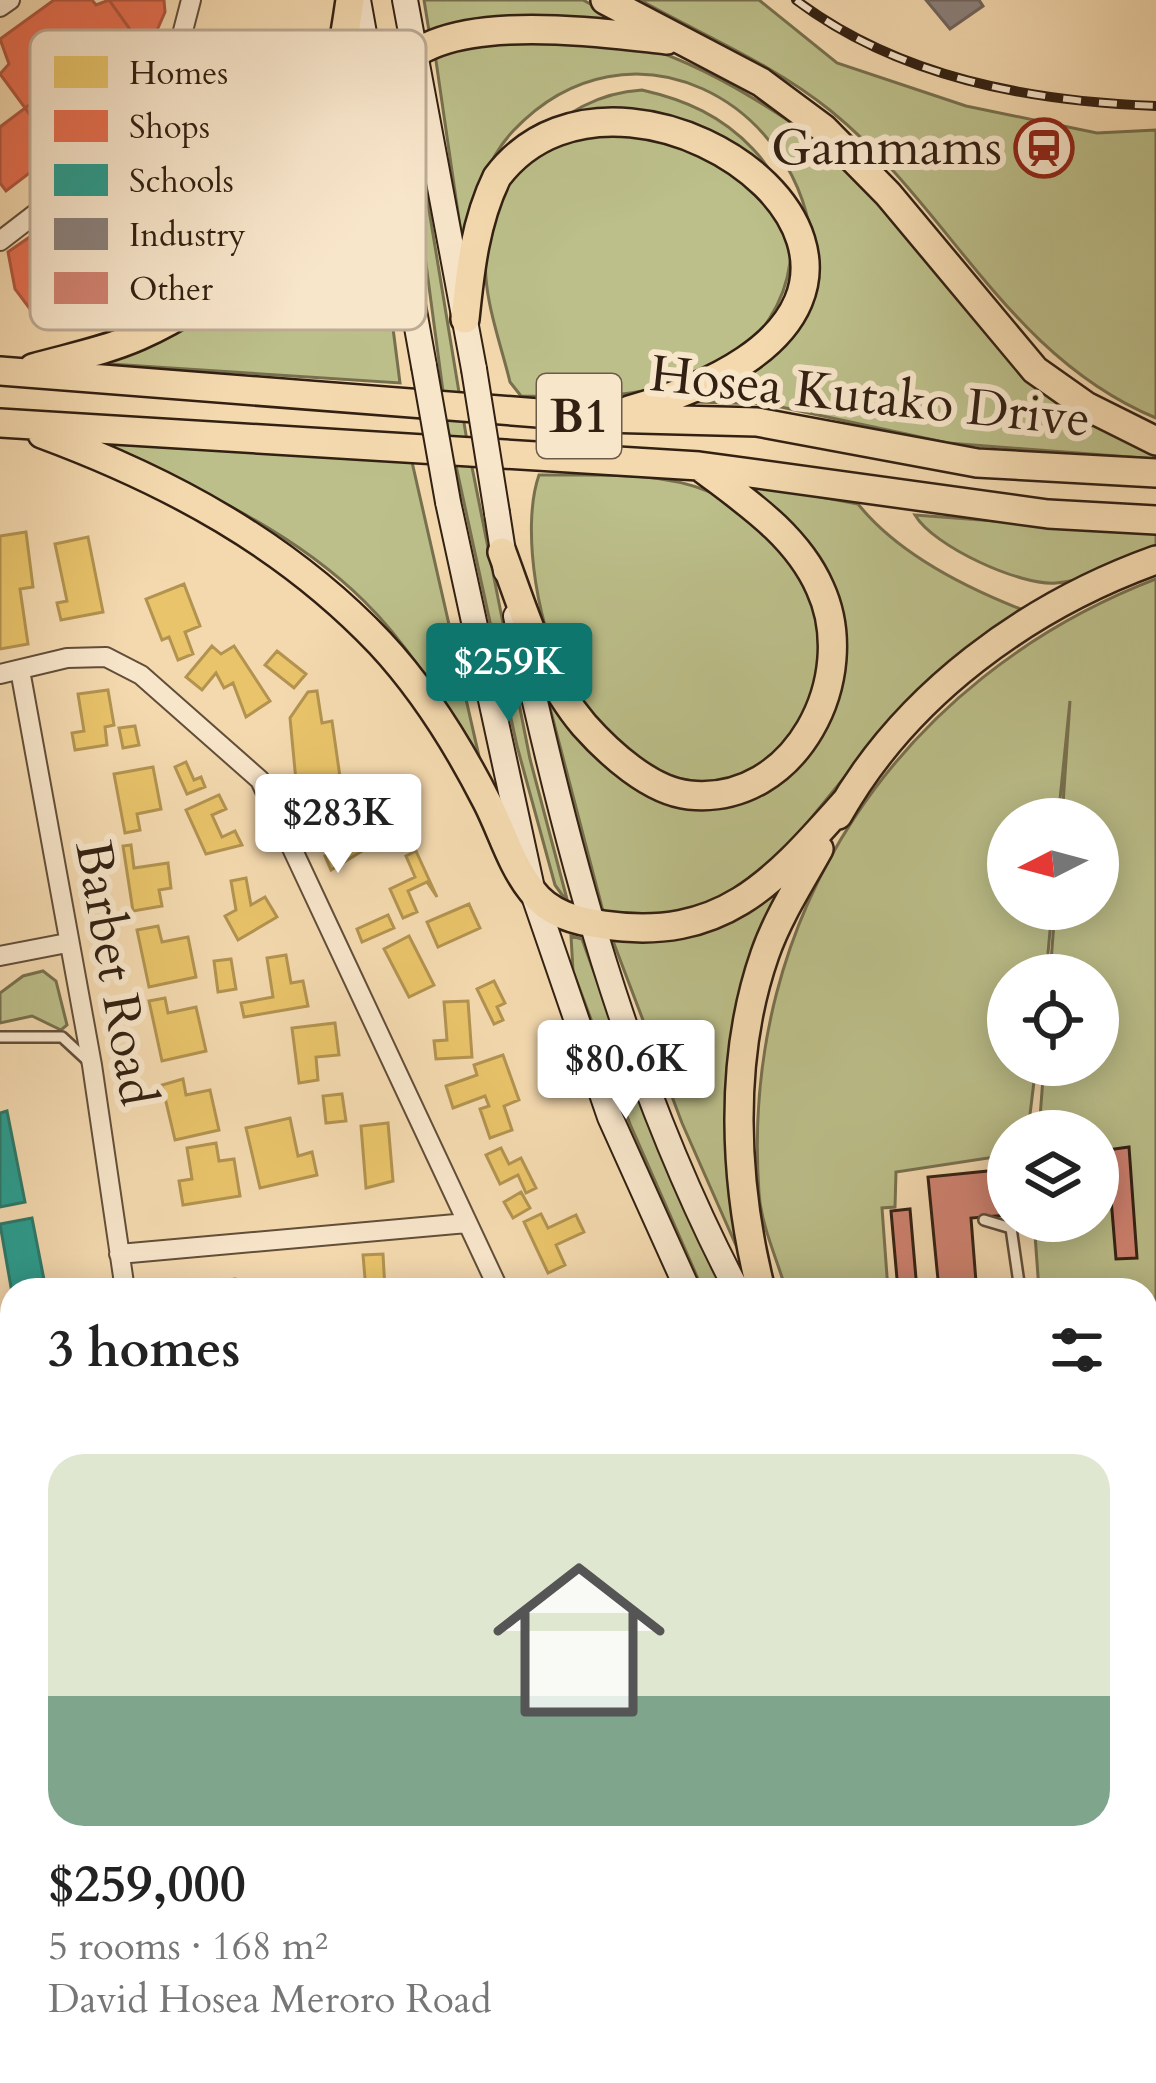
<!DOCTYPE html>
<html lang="en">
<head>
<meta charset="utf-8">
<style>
  :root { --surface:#fff; --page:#f6f6f6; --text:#222; --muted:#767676; --accent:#0f766e }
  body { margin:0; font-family:Cardo,serif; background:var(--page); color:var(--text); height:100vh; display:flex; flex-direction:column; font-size:45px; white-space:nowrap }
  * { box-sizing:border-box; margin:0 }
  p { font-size:39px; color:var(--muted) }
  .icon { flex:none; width:66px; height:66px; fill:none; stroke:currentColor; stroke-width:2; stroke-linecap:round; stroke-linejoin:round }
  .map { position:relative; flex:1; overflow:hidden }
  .side { position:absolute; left:0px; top:1278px; width:1158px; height:807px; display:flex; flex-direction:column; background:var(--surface); border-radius:36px 36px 0 0; box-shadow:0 6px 30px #0003 }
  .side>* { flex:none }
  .needle { width:78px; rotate:264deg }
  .controls { position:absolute; left:987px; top:798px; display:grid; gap:24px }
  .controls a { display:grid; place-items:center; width:132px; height:132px; border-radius:50%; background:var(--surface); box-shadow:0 6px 30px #0003; font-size:60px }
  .price { position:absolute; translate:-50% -102px; padding:0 27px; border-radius:12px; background:#fff; color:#222; font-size:39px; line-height:78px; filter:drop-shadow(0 3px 6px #0008) }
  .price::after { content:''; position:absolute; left:50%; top:72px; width:36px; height:27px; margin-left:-18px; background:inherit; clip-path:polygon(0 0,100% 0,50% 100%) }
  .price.current { background:var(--accent); color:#fff }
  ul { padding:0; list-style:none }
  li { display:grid; align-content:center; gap:24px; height:636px; padding:0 48px }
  li span { display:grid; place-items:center; height:372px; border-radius:36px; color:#555 }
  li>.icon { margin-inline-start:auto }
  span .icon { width:216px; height:216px; fill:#fffc; stroke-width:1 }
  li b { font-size:51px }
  h2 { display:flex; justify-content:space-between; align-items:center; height:144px; padding:0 48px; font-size:51px }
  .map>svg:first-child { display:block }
  .green { fill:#bcbf8a; stroke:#77704e; stroke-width:3 }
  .homes { fill:#e9c46a; stroke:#b29350; stroke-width:3 }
  .shops { fill:#e76f51; stroke:#b1573e; stroke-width:3 }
  .schools { fill:#2a9d8f; stroke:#2c786a; stroke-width:3 }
  .industry { fill:#8a817c; stroke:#70645c; stroke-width:3 }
  .building { fill:#d18271; stroke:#322012; stroke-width:3 }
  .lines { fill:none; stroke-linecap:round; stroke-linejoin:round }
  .service-casing { stroke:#624e39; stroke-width:14 }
  .minor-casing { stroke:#624e39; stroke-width:22 }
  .tertiary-casing { stroke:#624e39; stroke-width:26 }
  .secondary-casing { stroke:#322012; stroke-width:28 }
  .primary-casing { stroke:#322012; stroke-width:32 }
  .service { stroke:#f8e6cb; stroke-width:9 }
  .minor { stroke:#f8e6cb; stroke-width:18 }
  .tertiary { stroke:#f8e6cb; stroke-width:21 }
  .secondary { stroke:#f8e6cb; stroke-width:24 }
  .primary { stroke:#f4d9af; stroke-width:27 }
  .rail-casing { stroke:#322012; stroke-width:10 }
  .rail { stroke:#f8e6cb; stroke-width:6; stroke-dasharray:18; stroke-linecap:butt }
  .secondary-bridge-casing { stroke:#322012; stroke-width:28; stroke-linecap:butt }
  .secondary-bridge { stroke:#f8e6cb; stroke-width:24 }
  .labels { text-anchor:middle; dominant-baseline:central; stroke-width:12; stroke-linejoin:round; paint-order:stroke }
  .shield { fill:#f8e6cb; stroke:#6d5b4a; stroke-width:3 }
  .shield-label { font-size:48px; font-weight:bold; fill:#322012 }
  .poi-label { font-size:51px; fill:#322012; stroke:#f8e6cb; text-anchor:end }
  .street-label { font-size:51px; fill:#322012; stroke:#f8e6cb }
  .key { fill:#f8e6cb; stroke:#bdab94; stroke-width:3 }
  .key-label { font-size:33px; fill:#322012 }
</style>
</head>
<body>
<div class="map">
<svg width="1156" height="2083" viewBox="0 0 1156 2083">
  <rect width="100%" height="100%" fill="#f4d9af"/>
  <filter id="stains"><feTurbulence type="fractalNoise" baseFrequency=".00167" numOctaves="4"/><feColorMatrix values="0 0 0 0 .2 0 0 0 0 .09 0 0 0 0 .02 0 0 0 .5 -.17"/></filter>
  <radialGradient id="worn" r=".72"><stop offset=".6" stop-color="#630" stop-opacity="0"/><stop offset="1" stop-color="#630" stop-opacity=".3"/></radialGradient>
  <path class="green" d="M 424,0 L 583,0 L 627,24 C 559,13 496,17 429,31 Z
    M 640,0 L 759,0 L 837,63 L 966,106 L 1097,133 L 1156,130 L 1156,418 C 1007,356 950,208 831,111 C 773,64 704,36 640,0 Z
    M 532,37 C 565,40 600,40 633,45 C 694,56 817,132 860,178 C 957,285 1011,401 1156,453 L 1156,459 L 948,443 L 767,404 L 691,402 L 744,369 L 813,253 C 802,100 629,9 514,130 C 484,161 473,207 463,247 L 435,54 Z
    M 358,55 L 400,383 L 94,363 L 241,279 Z
    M 406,70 L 468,447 L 530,759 L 568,903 L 555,885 L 517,746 L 448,429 L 402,84 Z
    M 642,90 C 686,100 722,116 753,149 C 814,213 800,317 725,361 C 658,400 595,397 521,396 L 510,382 C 501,344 482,295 486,255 C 493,172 557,95 642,90 Z
    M 97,443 L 412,462 L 481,765 C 446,708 412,648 364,601 C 289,527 191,486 97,443 Z
    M 539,475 C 594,476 658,470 710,492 C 730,501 745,516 761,530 C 924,676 718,917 570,686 C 539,638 520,529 539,475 Z
    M 741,482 L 858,504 C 898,554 964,587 1023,610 L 934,676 L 892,719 L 768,871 L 709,909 L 605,919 L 543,681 L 675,804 C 800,822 868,704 836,592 C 823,544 778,511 741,482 Z
    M 915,515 L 1156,533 L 1156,552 C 1126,562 1088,581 1056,583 C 1020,586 933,546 915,515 Z
    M 1156,579 L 1156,1663 L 1146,1665 L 1146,1290 L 1039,1290 L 1034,1221 L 1098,1221 L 1098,1131 L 1039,1131 L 1044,1065 L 1098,1065 L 1098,975 L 1050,975 L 1055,909 L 1098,909 L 1098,819 L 1062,819 L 1070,701 L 1058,819 L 1008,819 L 1008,909 L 1052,909 L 1046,975 L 1008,975 L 1008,1065 L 1036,1065 L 1028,1131 L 1008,1131 L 1008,1155 L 896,1172 L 895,1207 L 882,1208 L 888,1290 L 786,1290 C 777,1259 761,1225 759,1193 C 739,915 899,678 1156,579 Z
    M 793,875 L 744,1002 L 742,1259 L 682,1123 L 613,941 L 663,939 Z
    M 571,936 L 582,939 L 648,1122 L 724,1290 L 703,1290 L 630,1124 L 573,971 Z
    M 43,971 L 56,981 L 67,1025 L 61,1030 L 32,1016 L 0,1023 L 0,993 L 23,976 Z
    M 1146,1802 L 1156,1816 L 1156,1971 L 1146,1954 Z"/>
  <path class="homes" d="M 26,532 L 33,587 L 20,589 L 28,644 L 0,649 L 0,536 Z
    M 88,537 L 103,612 L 61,620 L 57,603 L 67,601 L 55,544 Z
    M 184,584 L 200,626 L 185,632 L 193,654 L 178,660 L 169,637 L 162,640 L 146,599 Z
    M 212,646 L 221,654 L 234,646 L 270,701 L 246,717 L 233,683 L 224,688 L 216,673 L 202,690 L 186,677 Z
    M 277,651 L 306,674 L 294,688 L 265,665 Z
    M 108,690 L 114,725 L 105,727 L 107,745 L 75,750 L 72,733 L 84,731 L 78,694 Z
    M 317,691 L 322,723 L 332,721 L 340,777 L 307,782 L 309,797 L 298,802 L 290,718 L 308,692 Z
    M 135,726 L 139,745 L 123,748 L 119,728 Z
    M 186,762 L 194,780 L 201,777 L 205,787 L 187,794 L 175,767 Z
    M 153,767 L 161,809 L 137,814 L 140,830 L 125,833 L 114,774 Z
    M 219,795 L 226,809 L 212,815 L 222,837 L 235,831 L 242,845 L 206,854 L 186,810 Z
    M 359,805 L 377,842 L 331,870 L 325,856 L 340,849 L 335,837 L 347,831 L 339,814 Z
    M 131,845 L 134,868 L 168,863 L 171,888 L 159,890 L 162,906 L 133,911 L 123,846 Z
    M 416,851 L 437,897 L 427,882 L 408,891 L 417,912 L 403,918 L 390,889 L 415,877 L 406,856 Z
    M 246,878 L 251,905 L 265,897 L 277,917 L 238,940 L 225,916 L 236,910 L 231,881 Z
    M 469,904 L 480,928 L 438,947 L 427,922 Z
    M 388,915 L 394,928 L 362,942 L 357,929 Z
    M 158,926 L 162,942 L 188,937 L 196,977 L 149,987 L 137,930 Z
    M 409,936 L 434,985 L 409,997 L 384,949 Z
    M 286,955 L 291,983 L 303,981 L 308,1006 L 244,1017 L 241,1003 L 273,997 L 267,958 Z
    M 231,959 L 236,989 L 218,992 L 214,961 Z
    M 494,981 L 505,1003 L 497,1007 L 503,1020 L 494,1024 L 477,989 Z
    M 165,998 L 168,1013 L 196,1007 L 206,1051 L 162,1061 L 149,1001 Z
    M 468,1001 L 472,1057 L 436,1059 L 434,1041 L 447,1040 L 444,1002 Z
    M 335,1023 L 339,1055 L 316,1057 L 318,1080 L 299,1083 L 292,1028 Z
    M 503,1055 L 519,1100 L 504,1106 L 512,1130 L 490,1138 L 480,1109 L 489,1106 L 485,1096 L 453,1108 L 446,1086 L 477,1075 L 474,1065 Z
    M 183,1079 L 186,1095 L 210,1090 L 219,1130 L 175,1140 L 162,1085 Z
    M 342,1094 L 346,1121 L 326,1123 L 323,1096 Z
    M 290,1118 L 298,1156 L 312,1152 L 317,1175 L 260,1188 L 246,1128 Z
    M 388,1123 L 393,1181 L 366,1188 L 361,1126 Z
    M 216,1143 L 219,1161 L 234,1159 L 240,1196 L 183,1205 L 179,1181 L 192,1179 L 187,1148 Z
    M 501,1148 L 509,1164 L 521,1158 L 536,1188 L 526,1193 L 518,1175 L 500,1184 L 486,1155 Z
    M 521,1192 L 530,1208 L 513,1218 L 504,1202 Z
    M 541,1214 L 548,1228 L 576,1215 L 584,1232 L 556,1245 L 565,1265 L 548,1273 L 524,1222 Z
    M 383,1254 L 385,1290 L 366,1290 L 363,1255 Z
    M 235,1279 L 237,1290 L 186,1290 L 186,1287 Z
    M 453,1280 L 453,1290 L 415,1290 L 415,1282 Z
    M 12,2034 L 12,2073 L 80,2073 L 82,2083 L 3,2083 L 0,2036 Z
    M 157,2073 L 194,2073 L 194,2083 L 158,2080 Z
    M 388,2073 L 449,2073 L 452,2078 L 444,2083 L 431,2077 L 411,2083 L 370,2083 L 369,2077 Z
    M 463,2073 L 509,2075 L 529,2073 L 524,2083 L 475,2083 Z
    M 659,2073 L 692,2073 L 692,2083 L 660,2083 Z
    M 762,2073 L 806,2073 L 806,2083 L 795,2083 L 794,2075 L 762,2078 Z
    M 985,2073 L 999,2079 L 1011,2073 L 1018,2083 L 972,2083 Z
    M 1044,2073 L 1051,2083 L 1026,2083 L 1020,2074 Z"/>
  <path class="shops" d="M 54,0 L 92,0 L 96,5 L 109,0 L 131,31 L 25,108 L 0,74 L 9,64 L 0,39 Z
    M 109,0 L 164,0 L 165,12 L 147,53 Z
    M 83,66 L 106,96 L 88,109 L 103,130 L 62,159 L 25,108 Z
    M 25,108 L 57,152 L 6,191 L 0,183 L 0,127 Z
    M 115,178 L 171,248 L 94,303 L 63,314 L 33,313 L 15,289 L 8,252 Z"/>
  <path class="schools" d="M 7,1111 L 25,1202 L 0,1207 L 0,1113 Z
    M 32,1218 L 46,1290 L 12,1293 L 0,1224 Z
    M 12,1348 L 12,1441 L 5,1442 L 0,1350 Z"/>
  <path class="industry" d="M 926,0 L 979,0 L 983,6 L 950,29 Z
    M 1156,1670 L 1156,1731 L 1148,1671 Z"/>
  <path class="building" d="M 1129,1147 L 1137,1258 L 1116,1259 L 1107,1150 Z
    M 1008,1169 L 1008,1215 L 971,1218 L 976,1282 L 960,1284 L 961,1290 L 939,1290 L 928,1177 Z
    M 910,1209 L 917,1290 L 898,1290 L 891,1211 Z
    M 1146,1376 L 1152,1453 L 1146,1453 Z"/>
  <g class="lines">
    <g class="service-casing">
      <path id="service" d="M 0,1037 L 62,1037 L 88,1061
        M 984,1220 L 1011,1228 L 1020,1290"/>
    </g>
    <g class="minor-casing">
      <path id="minor" d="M 0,7 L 10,0
        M 0,241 L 135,137 L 172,73 L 191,0
        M 20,670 L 92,1065 L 125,1290
        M 0,674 L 67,658 L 106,657 L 141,675 L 260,780 L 499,1290
        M 0,956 L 67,943
        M 119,1254 L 467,1223
        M 299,2073 L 305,2083
        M 610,2073 L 617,2083
        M 911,2073 L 918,2083"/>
    </g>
    <g class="tertiary-casing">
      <path id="tertiary" d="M 0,1848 L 12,1844"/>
    </g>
    <g class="secondary-casing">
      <path id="secondary" d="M 358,0 L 424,366
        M 405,0 L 474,369
        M 448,502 L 533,893 L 610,1117 L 688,1290
        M 497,513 L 506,571
        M 516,616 C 566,849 626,1078 737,1290
        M 1146,2006 L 1156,2023
        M 1127,2073 L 1133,2083"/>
    </g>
    <g class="primary-casing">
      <path id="primary" d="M 605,0 L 761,82 L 823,128 L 888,194 L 1035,370 L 1086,406 L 1156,441
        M 382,118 C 384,105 387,85 395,73 C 438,8 601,33 667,40
        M 465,319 C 470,271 475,222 497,177 C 630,0 1035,297 629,410
        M 33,368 C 68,358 105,351 139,336 C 288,270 329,150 350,0
        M 0,371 L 602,418 L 757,422 L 977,463 L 1156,473
        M 0,423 L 699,466 L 1048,514 L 1156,520
        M 42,434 C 169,481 286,544 380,643 C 422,688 459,747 487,802 C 502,831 511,865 532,891 C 549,914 576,921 604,925 C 723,942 774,882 847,800
        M 502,552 C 524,611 542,676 584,725 C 608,752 650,791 689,795 C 796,806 861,677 820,588 C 796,534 745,501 699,466
        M 838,815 C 906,694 1028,606 1156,560
        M 761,1290 C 734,1183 728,1060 765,954 C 778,917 800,883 819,849"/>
    </g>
    <use href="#service" class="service"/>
    <use href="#minor" class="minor"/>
    <use href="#tertiary" class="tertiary"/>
    <use href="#secondary" class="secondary"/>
    <use href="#primary" class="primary"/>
    <g class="rail-casing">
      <path id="rail" d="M 796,0 C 900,78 1029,101 1156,106"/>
    </g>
    <use href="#rail" class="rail"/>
    <g class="secondary-bridge-casing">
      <path id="secondary-bridge" d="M 424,366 L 448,502
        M 474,369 L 497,513"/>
    </g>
    <use href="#secondary-bridge" class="secondary-bridge"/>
  </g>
  <defs>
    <g id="station-ring" transform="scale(3)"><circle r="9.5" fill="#f8e6cb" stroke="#8f2418" stroke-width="1.5"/><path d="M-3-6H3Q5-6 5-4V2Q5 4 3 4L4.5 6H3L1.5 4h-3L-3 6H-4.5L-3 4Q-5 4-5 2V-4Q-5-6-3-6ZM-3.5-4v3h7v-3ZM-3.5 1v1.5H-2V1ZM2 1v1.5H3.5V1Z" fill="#8f2418"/></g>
  </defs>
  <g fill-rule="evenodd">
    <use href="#station-ring" x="1044" y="148"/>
  </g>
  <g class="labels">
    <rect class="shield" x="537" y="374" width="84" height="84" rx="9"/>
    <g class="shield-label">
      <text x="579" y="416">B1</text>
    </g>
    <g class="poi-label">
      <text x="1002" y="148">Gammams</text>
    </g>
    <g class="street-label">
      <text transform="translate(870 397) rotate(6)">Hosea Kutako Drive</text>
      <text transform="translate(115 973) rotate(80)">Barbet Road</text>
    </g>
  </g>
  <rect x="30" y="30" width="396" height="300" rx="18" class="key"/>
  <rect x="54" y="56" width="54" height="32" fill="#e9c46a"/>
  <rect x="54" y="110" width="54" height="32" fill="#e76f51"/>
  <rect x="54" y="164" width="54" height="32" fill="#2a9d8f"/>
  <rect x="54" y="218" width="54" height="32" fill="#8a817c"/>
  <rect x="54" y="272" width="54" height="32" fill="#d18271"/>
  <g class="key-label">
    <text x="129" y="84">Homes</text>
    <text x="129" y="138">Shops</text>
    <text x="129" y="192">Schools</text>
    <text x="129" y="246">Industry</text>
    <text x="129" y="300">Other</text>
  </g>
  <rect width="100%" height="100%" filter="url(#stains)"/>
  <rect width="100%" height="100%" fill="url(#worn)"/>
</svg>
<div class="controls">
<a><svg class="needle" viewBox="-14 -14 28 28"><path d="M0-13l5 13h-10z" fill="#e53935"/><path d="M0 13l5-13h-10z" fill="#767676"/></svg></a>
<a><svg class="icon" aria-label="locate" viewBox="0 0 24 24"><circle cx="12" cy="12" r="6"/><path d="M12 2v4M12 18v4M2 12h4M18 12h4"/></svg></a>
<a><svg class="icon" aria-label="layers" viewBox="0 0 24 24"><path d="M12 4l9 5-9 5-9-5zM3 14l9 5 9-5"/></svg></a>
</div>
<b class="price current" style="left:509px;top:725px">$259K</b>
<b class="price" style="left:338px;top:876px">$283K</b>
<b class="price" style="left:626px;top:1122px">$80.6K</b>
<section class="side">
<h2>3 homes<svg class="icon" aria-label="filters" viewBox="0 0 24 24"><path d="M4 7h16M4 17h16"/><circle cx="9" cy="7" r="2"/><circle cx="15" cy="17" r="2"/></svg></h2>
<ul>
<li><span style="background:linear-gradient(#dfe7d0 65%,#7fa58c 0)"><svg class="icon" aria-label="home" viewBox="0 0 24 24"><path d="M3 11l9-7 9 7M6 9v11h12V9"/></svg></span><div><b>$259,000</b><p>5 rooms · 168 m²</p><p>David Hosea Meroro Road</p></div></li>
</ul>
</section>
</div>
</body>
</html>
